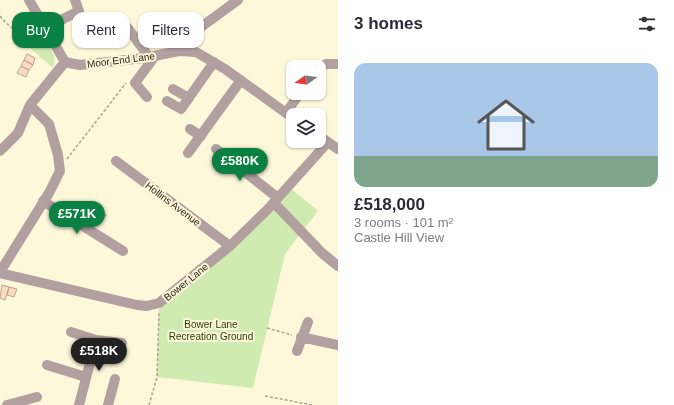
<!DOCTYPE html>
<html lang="en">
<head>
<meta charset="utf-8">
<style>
  :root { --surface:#fff; --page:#f7f7f7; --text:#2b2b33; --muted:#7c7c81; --line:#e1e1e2; --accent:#0b8043 }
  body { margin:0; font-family:Helvetica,sans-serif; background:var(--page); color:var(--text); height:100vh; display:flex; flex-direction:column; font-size:15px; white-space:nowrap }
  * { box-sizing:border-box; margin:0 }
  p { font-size:13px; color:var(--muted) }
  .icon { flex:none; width:22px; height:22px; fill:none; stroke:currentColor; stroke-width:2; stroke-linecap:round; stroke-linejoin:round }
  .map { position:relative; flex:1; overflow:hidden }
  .side { display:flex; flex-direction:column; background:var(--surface); width:336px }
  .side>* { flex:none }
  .guide { position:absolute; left:12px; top:12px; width:266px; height:36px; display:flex; gap:8px }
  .needle { width:26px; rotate:255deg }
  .tools { position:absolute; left:286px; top:60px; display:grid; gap:8px }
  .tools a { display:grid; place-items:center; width:40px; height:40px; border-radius:8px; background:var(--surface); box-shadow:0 1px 3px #0004; font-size:20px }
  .price { position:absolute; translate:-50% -34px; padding:0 9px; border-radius:14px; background:var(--accent); color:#fff; font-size:13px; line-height:26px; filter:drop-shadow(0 1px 2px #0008) }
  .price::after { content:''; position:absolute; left:50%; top:24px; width:12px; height:9px; margin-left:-6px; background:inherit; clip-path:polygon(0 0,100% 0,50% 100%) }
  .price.current { background:#222; color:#fff }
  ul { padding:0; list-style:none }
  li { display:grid; align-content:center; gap:8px; height:212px; padding:0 16px }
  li+li { border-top:1px solid var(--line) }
  li span { display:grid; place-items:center; height:124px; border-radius:12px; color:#555 }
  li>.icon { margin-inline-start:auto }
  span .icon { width:72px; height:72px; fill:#fffc; stroke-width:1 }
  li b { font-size:17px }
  h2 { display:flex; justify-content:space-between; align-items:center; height:48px; padding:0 16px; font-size:17px }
  .pill { padding:0 14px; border-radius:12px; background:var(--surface); box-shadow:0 1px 3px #0004; font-size:14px; line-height:36px }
  .pill.current { background:var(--accent); color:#fff }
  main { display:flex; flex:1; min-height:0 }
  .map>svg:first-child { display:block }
  .green { fill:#d0ebb1 }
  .building { fill:#f9dbc3; stroke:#c2a48c }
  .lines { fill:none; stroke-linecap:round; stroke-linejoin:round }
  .path { stroke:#a9a48d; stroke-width:1.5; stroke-dasharray:3 2; stroke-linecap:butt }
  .minor { stroke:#b29fa0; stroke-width:10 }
  .labels { text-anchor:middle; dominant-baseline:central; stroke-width:4; stroke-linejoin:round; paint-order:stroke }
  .street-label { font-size:10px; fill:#272416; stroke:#fef8da }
  .park-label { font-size:10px; fill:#2a3f01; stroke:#fef8da }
</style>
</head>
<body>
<main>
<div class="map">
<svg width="338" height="405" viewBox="0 0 338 405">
  <rect width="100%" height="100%" fill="#fef8da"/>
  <path class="green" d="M 44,39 C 51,49 58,56 53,68 L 30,48 Z
    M 289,187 L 318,211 L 285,254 L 253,388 L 157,377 L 159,303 Z"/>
  <path class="building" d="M 120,29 L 126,36 L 120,42 L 113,35 Z
    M 27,54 L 35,58 L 33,65 L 24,60 Z
    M 24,60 L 33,65 L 29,70 L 21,66 Z
    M 21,66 L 29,70 L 26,77 L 17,73 Z
    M 93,204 L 101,211 L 96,220 L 87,215 Z
    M 101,211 L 106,215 L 101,223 L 96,220 Z
    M 2,285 L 9,287 L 5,300 L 0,298 Z
    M 9,287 L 17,289 L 14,297 L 7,295 Z"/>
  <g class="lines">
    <path class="path" d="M 0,16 C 12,31 19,33 38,33
      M 67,159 L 126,83
      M 267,328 L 292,335
      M 265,396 L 312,405
      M 149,405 L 157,377 L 159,313"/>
    <path class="minor" d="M 29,0 L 65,62 L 80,65 L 144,58 L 179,51 L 196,52 L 225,69 L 293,118
      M 127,27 L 149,57
      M 45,28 L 79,11 L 75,0
      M 179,51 L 186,38 L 238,0
      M 319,69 L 326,64 L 338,64
      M 173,89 L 189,98
      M 147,97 L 135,83 L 155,56
      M 167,101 L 181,109 L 214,62
      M 286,113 L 300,93
      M 190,129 L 201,136
      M 319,136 L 338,149
      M 216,149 L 278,198
      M 0,151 L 18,133 L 30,105 L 65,62
      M 188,153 L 241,80
      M 116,161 L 230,246
      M 43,201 L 123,251
      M 274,203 L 322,253 L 338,266
      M 0,272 L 49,193 L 60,171 L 58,155 L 49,124 L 30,105
      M 0,273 L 137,305 L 147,306 L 159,303 L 230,246 L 267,210 L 328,142
      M 71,332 L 96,340
      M 301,337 L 338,345
      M 297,351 L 308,322
      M 47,365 L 86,377
      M 7,405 L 37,397
      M 79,405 L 96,340 L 122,343
      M 108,405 L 115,379"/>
  </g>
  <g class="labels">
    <g class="street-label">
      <text transform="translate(121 60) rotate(-7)">Moor End Lane</text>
      <text transform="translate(173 204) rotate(37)">Hollins Avenue</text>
      <text transform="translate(186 282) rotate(-39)">Bower Lane</text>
    </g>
    <g class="park-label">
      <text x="211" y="324">Bower Lane<tspan x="211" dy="12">Recreation Ground</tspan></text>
    </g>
  </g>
</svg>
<div class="tools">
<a><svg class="needle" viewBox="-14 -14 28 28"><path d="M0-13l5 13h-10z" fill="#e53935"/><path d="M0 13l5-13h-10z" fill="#7c7c81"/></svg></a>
<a><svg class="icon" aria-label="layers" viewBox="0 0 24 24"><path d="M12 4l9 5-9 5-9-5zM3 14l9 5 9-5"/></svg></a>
</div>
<b class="price" style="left:240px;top:182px">£580K</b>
<b class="price" style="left:77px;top:235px">£571K</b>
<b class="price current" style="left:99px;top:372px">£518K</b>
<div class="guide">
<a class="pill current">Buy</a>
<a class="pill">Rent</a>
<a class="pill">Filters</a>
</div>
</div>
<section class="side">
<h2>3 homes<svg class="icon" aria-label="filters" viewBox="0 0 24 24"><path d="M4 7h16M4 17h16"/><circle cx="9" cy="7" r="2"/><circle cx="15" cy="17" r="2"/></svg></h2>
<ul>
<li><span style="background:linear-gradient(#a9c7e8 75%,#7fa58c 0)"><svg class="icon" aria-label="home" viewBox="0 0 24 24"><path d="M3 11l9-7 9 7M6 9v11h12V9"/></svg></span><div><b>£518,000</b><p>3 rooms · 101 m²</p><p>Castle Hill View</p></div></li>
</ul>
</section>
</main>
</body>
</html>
